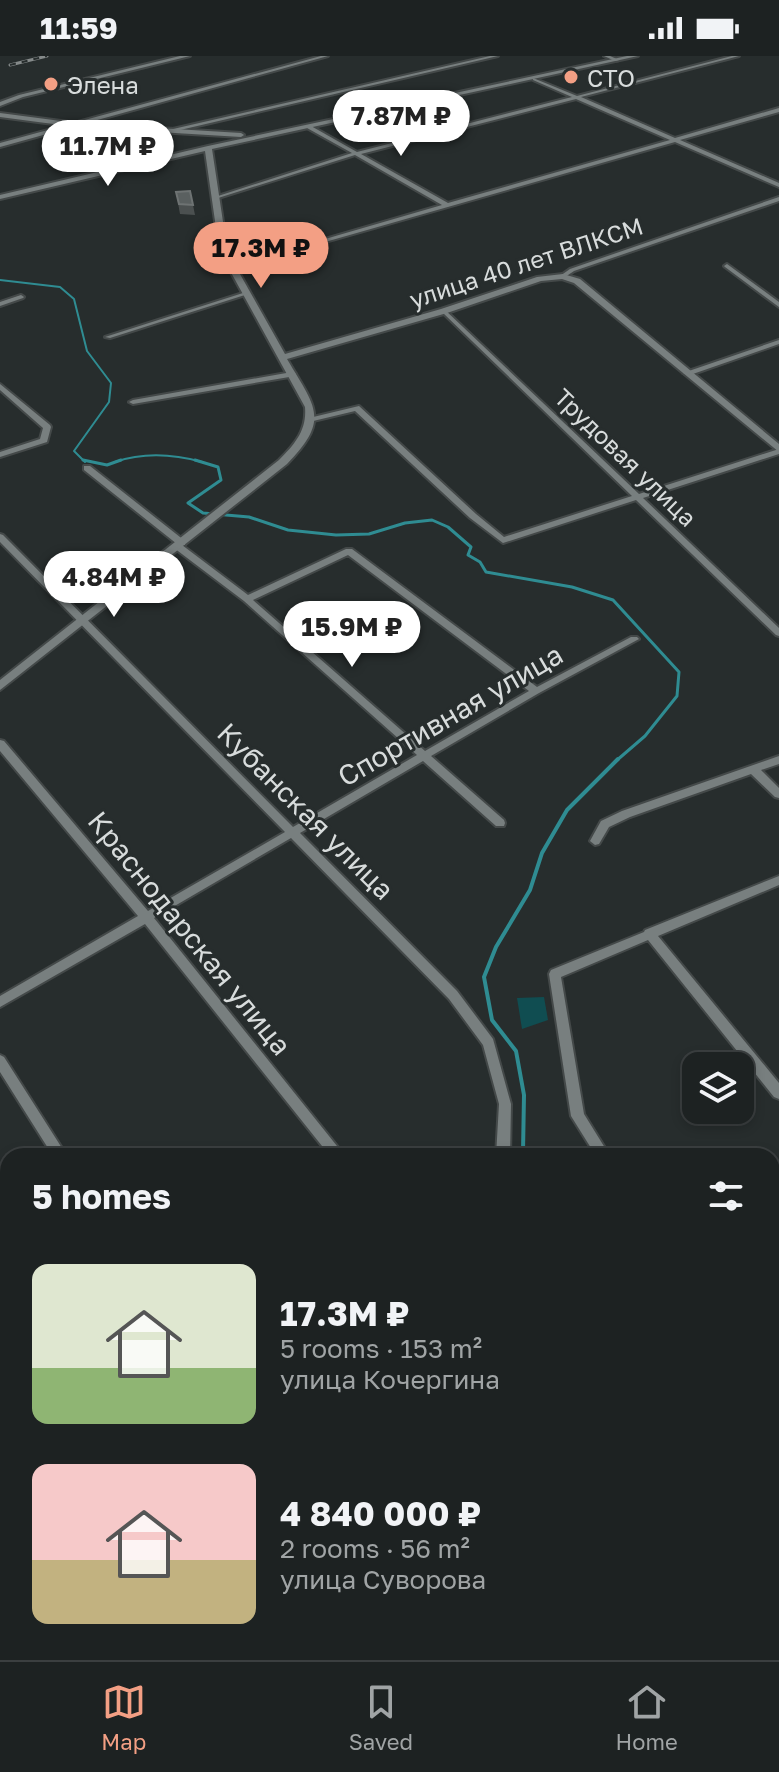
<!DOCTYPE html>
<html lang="en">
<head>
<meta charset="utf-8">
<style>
  :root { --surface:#1d2222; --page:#2a2f2f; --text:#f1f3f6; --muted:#a0a4a5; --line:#3b3f40; --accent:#f39f84 }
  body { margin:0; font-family:"Golos Text",sans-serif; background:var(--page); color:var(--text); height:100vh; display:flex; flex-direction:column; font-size:30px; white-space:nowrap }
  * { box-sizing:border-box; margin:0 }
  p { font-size:26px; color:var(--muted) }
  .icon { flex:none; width:44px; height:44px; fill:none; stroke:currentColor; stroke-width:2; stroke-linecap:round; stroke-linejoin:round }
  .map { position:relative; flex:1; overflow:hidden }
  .details { position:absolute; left:0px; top:1092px; width:780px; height:512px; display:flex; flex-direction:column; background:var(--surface); border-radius:24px 24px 0 0; box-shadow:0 4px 12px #0003,0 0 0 2px var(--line) }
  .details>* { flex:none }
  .tools { position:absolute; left:682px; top:996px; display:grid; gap:16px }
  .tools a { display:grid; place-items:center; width:72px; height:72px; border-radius:16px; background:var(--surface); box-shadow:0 4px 12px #0003,0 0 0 2px var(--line); font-size:40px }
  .price { position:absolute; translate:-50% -68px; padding:0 18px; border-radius:28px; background:#fff; color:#222; font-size:26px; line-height:52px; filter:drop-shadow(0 2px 4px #0008) }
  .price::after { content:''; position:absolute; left:50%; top:48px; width:24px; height:18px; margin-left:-12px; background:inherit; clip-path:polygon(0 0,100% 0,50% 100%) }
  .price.selected { background:var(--accent); color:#111 }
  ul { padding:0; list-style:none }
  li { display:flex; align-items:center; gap:24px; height:200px; padding:0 32px }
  li span { display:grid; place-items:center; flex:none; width:224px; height:160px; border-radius:16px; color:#555 }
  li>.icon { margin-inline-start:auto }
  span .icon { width:96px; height:96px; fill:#fffc; stroke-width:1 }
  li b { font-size:34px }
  h2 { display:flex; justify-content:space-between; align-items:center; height:96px; padding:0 32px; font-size:34px }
  .status { display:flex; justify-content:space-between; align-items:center; height:56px; padding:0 40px; background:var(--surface); direction:ltr }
  .status svg { height:22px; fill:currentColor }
  .tab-bar { display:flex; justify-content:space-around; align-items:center; height:112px; border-top:2px solid var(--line); background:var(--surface); font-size:22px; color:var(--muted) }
  .tab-bar a { display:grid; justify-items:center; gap:4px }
  .tab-bar .selected { color:var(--accent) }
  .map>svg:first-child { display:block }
  .green { fill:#104d51 }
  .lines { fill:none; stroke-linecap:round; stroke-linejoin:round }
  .stream-far3 { stroke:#2f8c92; stroke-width:2 }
  .stream-far2 { stroke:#2f8c92; stroke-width:3 }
  .stream-far1 { stroke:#2f8c92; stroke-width:4 }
  .stream { stroke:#2f8c92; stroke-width:6 }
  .minor-casing { stroke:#444949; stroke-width:4 }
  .tertiary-casing { stroke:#444949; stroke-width:4 }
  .minor { fill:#787f7f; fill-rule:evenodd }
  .tertiary { fill:#787f7f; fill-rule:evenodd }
  .rail-casing { stroke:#858a8a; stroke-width:3 }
  .rail { stroke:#272d2d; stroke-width:2; stroke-dasharray:6; stroke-linecap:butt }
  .wall { fill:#4b5050 }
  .building { fill:#5a6060; stroke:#6e7373; stroke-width:2 }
  .poi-dot { fill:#f39f84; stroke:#272d2d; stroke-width:3 }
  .labels { text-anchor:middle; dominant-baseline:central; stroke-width:6; stroke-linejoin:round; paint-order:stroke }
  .far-poi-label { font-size:24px; fill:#d8dcdc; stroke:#272d2d; text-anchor:start }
  .far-street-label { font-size:24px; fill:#d8dcdc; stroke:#272d2d }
  .street-label { font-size:28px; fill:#d8dcdc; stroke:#272d2d }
</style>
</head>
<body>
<div class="status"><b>11:59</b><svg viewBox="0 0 49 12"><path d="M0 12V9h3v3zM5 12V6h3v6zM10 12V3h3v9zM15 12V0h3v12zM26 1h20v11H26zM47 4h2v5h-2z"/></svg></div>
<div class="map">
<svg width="779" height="1604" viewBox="0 0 779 1604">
  <rect width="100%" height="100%" fill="#272d2d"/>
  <path class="green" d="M 544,941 L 548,964 L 522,973 L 517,942 Z"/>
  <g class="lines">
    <path class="stream-far3" d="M 0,224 L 60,231 L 74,243 L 87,295 L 111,327 L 109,346 L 74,395 L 85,406
      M 115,406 C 144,396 173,398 202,406"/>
    <path class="stream-far2" d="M 83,404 L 107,409 L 121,404
      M 195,404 L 218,411 L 221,424 L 188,447 L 203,457 L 249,461 L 288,474 L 336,479 L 369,478 L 405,467 L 432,464 L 448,471 L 471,491 L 468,499 L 480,506 L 486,516 L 572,531 L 613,544 L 679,616 L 677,640 L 645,680 L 616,705"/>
    <path class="stream-far1" d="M 523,1096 L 524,1039 L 516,995 L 492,964 L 484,921 L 496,891 L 530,834 L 542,797 L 567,754 L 618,703"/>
    <path class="stream" d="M 523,1100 L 523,1094
      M 771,1596 L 779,1599"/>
    <g class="minor-casing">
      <path id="minor" d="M 321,0 L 328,0 L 0,91 L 0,87 Z
        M 490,0 L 498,0 L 163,78 L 160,76 Z
        M 604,0 L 610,0 L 619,4 L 615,5 Z
        M 732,0 L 739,0 L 581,41 L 675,82 L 779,52 L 779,56 L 680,84 L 779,127 L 779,131 L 675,86 L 234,212 L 229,211 L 442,149 L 355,99 L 215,143 L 215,141 L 352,97 L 307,72 L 307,70 L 311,70 L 357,96 L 572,41 L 533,24 L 533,22 L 577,40 ZM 576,43 L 670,84 L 448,147 L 361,98 Z
        M 779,141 L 779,145 L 574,215 L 565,221 L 560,220 L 570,213 Z
        M 727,208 L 779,246 L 779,251 L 725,211 L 724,210 Z
        M 243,237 L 248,238 L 110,282 L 105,281 Z
        M 21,239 L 24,241 L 23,242 L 0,250 L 0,246 Z
        M 444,253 L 639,438 L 779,393 L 779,398 L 643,442 L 779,572 L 779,580 L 776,579 L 636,444 L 503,487 L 470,462 L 355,355 L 309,366 L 309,362 L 359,350 L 476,458 L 504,481 L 632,440 L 442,256 L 441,255 Z
        M 779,284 L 779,288 L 690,319 L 683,317 Z
        M 292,316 L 296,318 L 295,320 L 133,348 L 129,346 L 133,344 Z
        M 0,328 L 50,369 L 51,371 L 47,386 L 0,401 L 0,396 L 40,383 L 43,372 L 0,334 Z
        M 84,410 L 90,410 L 185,485 L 185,489 L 182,489 L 248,539 L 346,493 L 352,493 L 537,631 L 631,581 L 637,581 L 639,583 L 539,637 L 431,700 L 504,764 L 505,767 L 504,770 L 496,770 L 423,705 L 300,777 L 457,935 L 493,983 L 511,1048 L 510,1100 L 496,1100 L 499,1048 L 483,989 L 449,943 L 291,782 L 154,862 L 345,1100 L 330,1100 L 145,868 L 0,951 L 0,940 L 138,860 L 0,695 L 0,684 L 4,685 L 148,855 L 285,776 L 0,486 L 0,478 L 3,479 L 293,771 L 417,699 L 244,545 L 174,492 L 174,488 L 177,488 L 84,414 ZM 348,499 L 529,635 L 425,695 L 253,544 Z
        M 779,700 L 779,708 L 761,714 L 779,732 L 779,742 L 775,741 L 751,718 L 630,761 L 609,771 L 599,788 L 595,789 L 590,785 L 601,765 L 622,755 Z
        M 779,820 L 779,829 L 658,880 L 779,1027 L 779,1043 L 774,1041 L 648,884 L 561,921 L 584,1058 L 610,1100 L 596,1100 L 571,1060 L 549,918 L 551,914 L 644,876 L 645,874 Z
        M 0,999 L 4,1001 L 67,1100 L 53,1100 L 0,1016 Z
        M 772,1359 L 779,1364 L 779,1386 L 772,1381 Z
        M 0,1512 L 6,1514 L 8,1518 L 8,1564 L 0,1569 L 0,1549 L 7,1545 L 2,1543 L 0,1539 Z
        M 26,1596 L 44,1596 L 47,1604 L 29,1604 Z
        M 365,1596 L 384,1596 L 388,1604 L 369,1604 Z
        M 688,1596 L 712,1596 L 718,1604 L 694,1604 Z"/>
    </g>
    <g class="tertiary-casing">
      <path id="tertiary" d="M 180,0 L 190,0 L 23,41 L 0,50 L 0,46 L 19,39 Z
        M 627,0 L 638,0 L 212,93 L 225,179 L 236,211 L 285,298 L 441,253 L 537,221 L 563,218 L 580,223 L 779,388 L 779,396 L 574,227 L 562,223 L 541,225 L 447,257 L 287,303 C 315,351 331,363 287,408 L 0,634 L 0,624 L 279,404 C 295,388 307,374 305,351 L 228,211 L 217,179 L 205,95 L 0,143 L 0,139 L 208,90 Z
        M 0,57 L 76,67 L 241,77 L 244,79 L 241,81 L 76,71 L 0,61 Z"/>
    </g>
    <use href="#minor" class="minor"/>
    <use href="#tertiary" class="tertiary"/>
    <g class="rail-casing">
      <path id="rail" d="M 10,9 L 47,0"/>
    </g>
    <use href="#rail" class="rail"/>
  </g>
  <path class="wall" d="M 176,136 L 193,149 L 195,159 L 180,158 Z"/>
  <path class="building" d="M 190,135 L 193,149 L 179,148 L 176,136 Z"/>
  <g class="poi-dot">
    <circle cx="571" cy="21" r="8"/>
    <circle cx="51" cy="28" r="8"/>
  </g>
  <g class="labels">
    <g class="far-poi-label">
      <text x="587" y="21">СТО</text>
      <text x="67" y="28">Элена</text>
    </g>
    <g class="far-street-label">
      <text transform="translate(526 206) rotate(-18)">улица 40 лет ВЛКСМ</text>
      <text transform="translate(626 401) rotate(44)">Трудовая улица</text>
    </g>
    <g class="street-label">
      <text transform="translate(450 659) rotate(-30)">Спортивная улица</text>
      <text transform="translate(306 755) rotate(45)">Кубанская улица</text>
      <text transform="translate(190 877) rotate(51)">Краснодарская улица</text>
    </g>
  </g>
</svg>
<div class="tools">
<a><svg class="icon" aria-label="layers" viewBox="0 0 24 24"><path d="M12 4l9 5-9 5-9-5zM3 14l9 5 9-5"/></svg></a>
</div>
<b class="price" style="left:401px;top:102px">7.87M ₽</b>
<b class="price" style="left:108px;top:132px">11.7M ₽</b>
<b class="price selected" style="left:261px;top:234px">17.3M ₽</b>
<b class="price" style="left:114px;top:563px">4.84M ₽</b>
<b class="price" style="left:352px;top:613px">15.9M ₽</b>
<section class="details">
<h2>5 homes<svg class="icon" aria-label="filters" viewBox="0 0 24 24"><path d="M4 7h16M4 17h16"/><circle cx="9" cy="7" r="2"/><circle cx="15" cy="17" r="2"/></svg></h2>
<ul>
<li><span style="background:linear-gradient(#dfe7d0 65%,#8fb573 0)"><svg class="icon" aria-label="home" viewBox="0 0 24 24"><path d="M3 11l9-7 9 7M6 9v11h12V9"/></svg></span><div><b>17.3M ₽</b><p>5 rooms · 153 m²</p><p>улица Кочергина</p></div></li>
<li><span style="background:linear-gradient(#f6c9c9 60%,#c2b280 0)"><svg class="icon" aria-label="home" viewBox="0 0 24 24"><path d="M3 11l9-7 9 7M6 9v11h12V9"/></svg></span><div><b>4 840 000 ₽</b><p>2 rooms · 56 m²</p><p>улица Суворова</p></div></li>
</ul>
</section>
</div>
<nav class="tab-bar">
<a class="selected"><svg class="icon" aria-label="map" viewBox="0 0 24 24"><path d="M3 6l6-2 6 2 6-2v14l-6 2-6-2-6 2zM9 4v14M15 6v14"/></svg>Map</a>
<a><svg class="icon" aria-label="saved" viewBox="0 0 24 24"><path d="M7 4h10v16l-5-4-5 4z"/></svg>Saved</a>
<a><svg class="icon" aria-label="home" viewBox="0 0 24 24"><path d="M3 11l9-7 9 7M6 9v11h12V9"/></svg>Home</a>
</nav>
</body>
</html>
